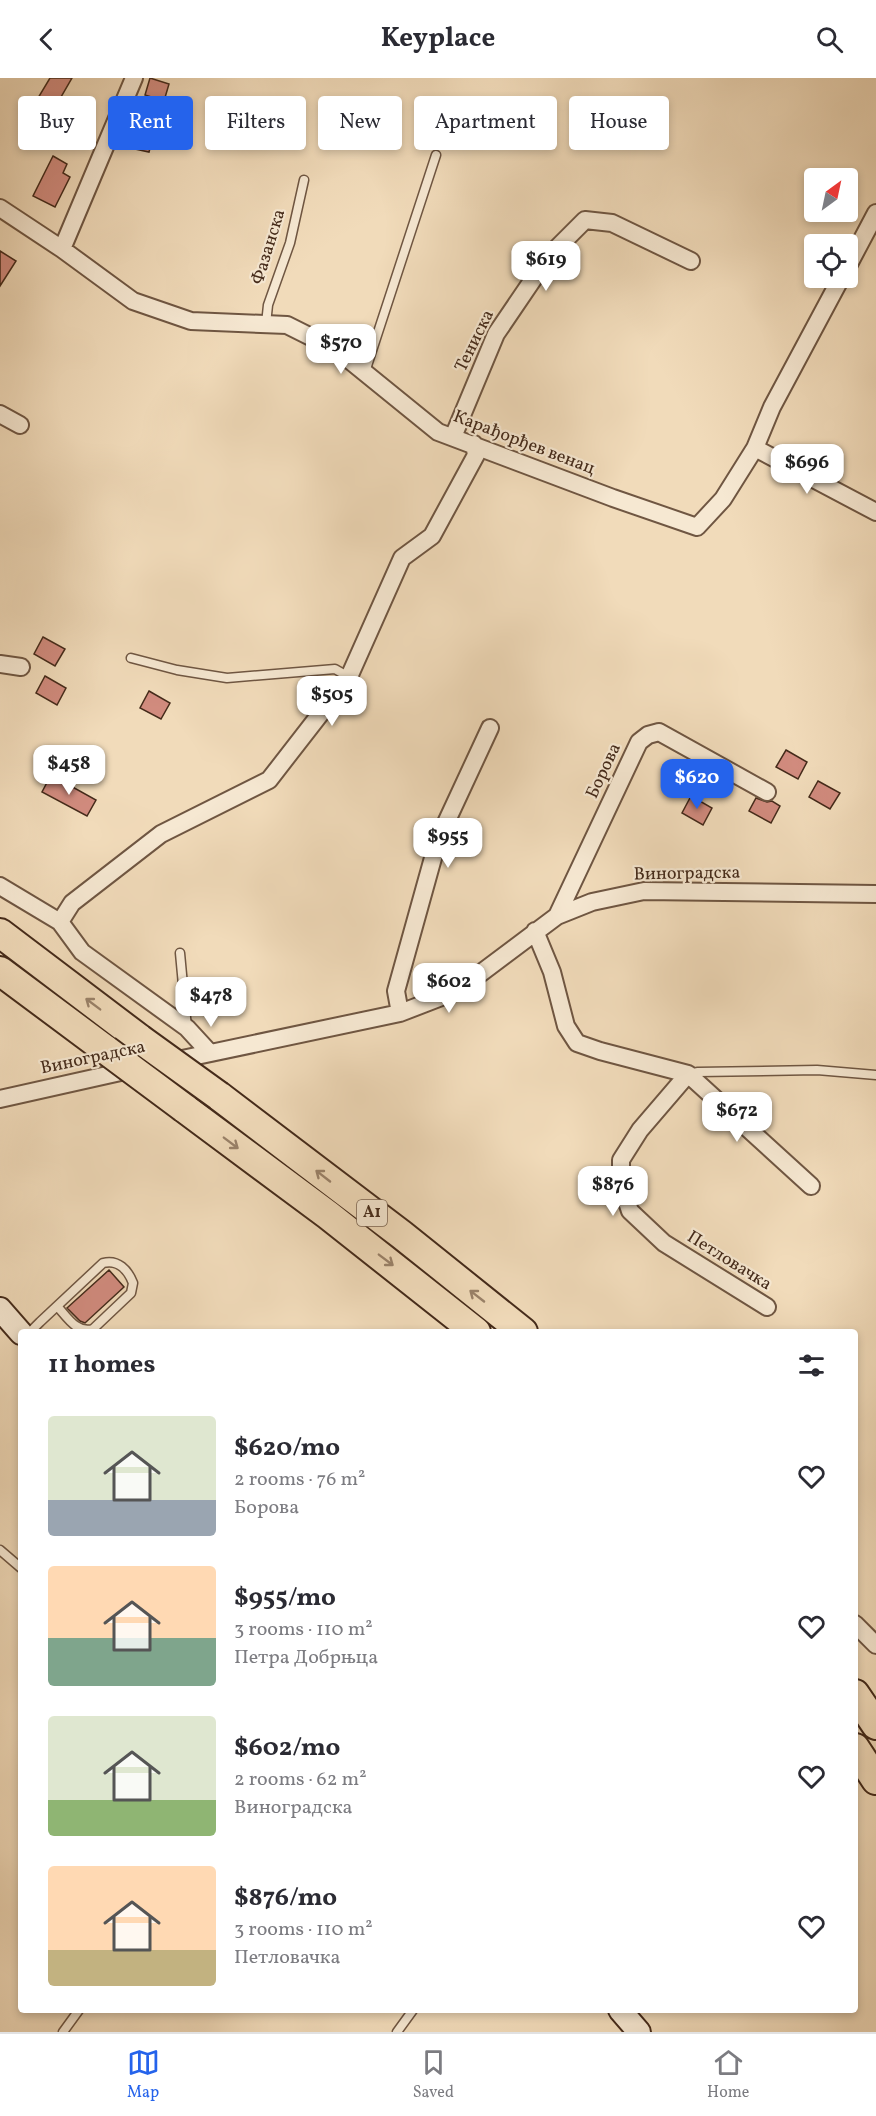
<!DOCTYPE html>
<html lang="en">
<head>
<meta charset="utf-8">
<style>
  :root { --surface:#fff; --page:#f2f2f3; --text:#2b2b33; --muted:#7c7c81; --line:#e1e1e2; --accent:#2563eb }
  body { margin:0; font-family:Vollkorn,serif; background:var(--page); color:var(--text); height:100vh; display:flex; flex-direction:column; font-size:22px; white-space:nowrap }
  * { box-sizing:border-box; margin:0 }
  p { font-size:20px; color:var(--muted) }
  .icon { flex:none; width:33px; height:33px; fill:none; stroke:currentColor; stroke-width:2; stroke-linecap:round; stroke-linejoin:round }
  .map { position:relative; flex:1; overflow:hidden }
  .details { position:absolute; left:18px; top:1251px; width:840px; height:684px; display:flex; flex-direction:column; background:var(--surface); border-radius:6px; box-shadow:0 3px 9px #0003 }
  .details>* { flex:none }
  .guide { position:absolute; left:18px; top:18px; width:840px; height:54px; display:flex; gap:12px }
  .needle { width:39px; rotate:33deg }
  .fabs { position:absolute; left:804px; top:90px; display:grid; gap:12px }
  .fabs a { display:grid; place-items:center; width:54px; height:54px; border-radius:6px; background:var(--surface); box-shadow:0 3px 9px #0003; font-size:30px }
  .price { position:absolute; translate:-50% -51px; padding:0 14px; border-radius:12px; background:#fff; color:#222; font-size:20px; line-height:39px; filter:drop-shadow(0 2px 3px #0008) }
  .price::after { content:''; position:absolute; left:50%; top:36px; width:18px; height:14px; margin-left:-9px; background:inherit; clip-path:polygon(0 0,100% 0,50% 100%) }
  .price.selected { background:var(--accent); color:#fff }
  ul { padding:0; list-style:none }
  li { display:flex; align-items:center; gap:18px; height:150px; padding:0 30px }
  li span { display:grid; place-items:center; flex:none; width:168px; height:120px; border-radius:6px; color:#555 }
  li>.icon { margin-inline-start:auto }
  span .icon { width:72px; height:72px; fill:#fffc; stroke-width:1 }
  li b { font-size:26px }
  h2 { display:flex; justify-content:space-between; align-items:center; height:72px; padding:0 30px; font-size:26px }
  .tag { padding:0 21px; border-radius:6px; background:var(--surface); box-shadow:0 3px 9px #0003; font-size:21px; line-height:54px }
  .tag.selected { background:var(--accent); color:#fff }
  header { display:flex; justify-content:space-between; align-items:center; height:78px; padding:0 30px; background:var(--surface); font-size:27px; font-weight:700 }
  .tabs { display:flex; justify-content:space-around; align-items:center; height:84px; border-top:2px solid var(--line); background:var(--surface); font-size:16px; color:var(--muted) }
  .tabs a { display:grid; justify-items:center; gap:3px }
  .tabs .selected { color:var(--accent) }
  .map>svg:first-child { display:block }
  .building { fill:#d18b7e; stroke:#442a1a; stroke-width:1.5 }
  .lines { fill:none; stroke-linecap:round; stroke-linejoin:round }
  .lane-casing { stroke:#6f5642; stroke-width:11 }
  .street-casing { stroke:#6f5642; stroke-width:20 }
  .secondary-casing { stroke:#442a1a; stroke-width:26 }
  .highway-casing { stroke:#442a1a; stroke-width:32 }
  .lane { stroke:#f6e8d2; stroke-width:8 }
  .street { stroke:#f6e8d2; stroke-width:16 }
  .secondary { stroke:#f6e8d2; stroke-width:22 }
  .highway { stroke:#f1dbba; stroke-width:28 }
  .highway-bridge-casing { stroke:#442a1a; stroke-width:32; stroke-linecap:butt }
  .highway-bridge { stroke:#f1dbba; stroke-width:28 }
  .oneway { stroke:#9a826a }
  .labels { text-anchor:middle; dominant-baseline:central; stroke-width:4.5; stroke-linejoin:round; paint-order:stroke }
  .shield { fill:#f6e8d2; stroke:#796351; stroke-width:1.5 }
  .shield-label { font-size:16px; font-weight:bold; fill:#442a1a }
  .street-label { font-size:18px; fill:#442a1a; stroke:#f6e8d2 }
</style>
</head>
<body>
<header><svg class="icon" aria-label="back" viewBox="0 0 24 24"><path d="M15 5l-7 7 7 7"/></svg>Keyplace<svg class="icon" aria-label="search" viewBox="0 0 24 24"><circle cx="10" cy="10" r="6"/><path d="M15 15l6 6"/></svg></header>
<div class="map">
<svg width="876" height="1954" viewBox="0 0 876 1954">
  <rect width="100%" height="100%" fill="#f1dbba"/>
  <filter id="stains"><feTurbulence type="fractalNoise" baseFrequency=".00333" numOctaves="4"/><feColorMatrix values="0 0 0 0 .2 0 0 0 0 .09 0 0 0 0 .02 0 0 0 .5 -.17"/></filter>
  <radialGradient id="worn" r=".72"><stop offset=".6" stop-color="#630" stop-opacity="0"/><stop offset="1" stop-color="#630" stop-opacity=".3"/></radialGradient>
  <path class="building" d="M 50,0 L 72,0 L 46,45 L 29,35 Z
    M 150,0 L 169,6 L 164,23 L 145,17 Z
    M 136,46 L 155,51 L 149,74 L 130,70 Z
    M 53,78 L 67,86 L 63,95 L 70,99 L 55,129 L 33,118 Z
    M 0,173 L 16,183 L 0,208 Z
    M 43,559 L 65,571 L 55,588 L 34,576 Z
    M 45,598 L 66,610 L 57,627 L 36,615 Z
    M 149,613 L 170,625 L 161,641 L 140,630 Z
    M 786,672 L 807,684 L 798,701 L 776,689 Z
    M 51,697 L 96,722 L 87,738 L 42,714 Z
    M 818,703 L 840,715 L 830,731 L 809,719 Z
    M 691,718 L 712,730 L 703,747 L 682,735 Z
    M 756,720 L 767,724 L 772,723 L 780,728 L 771,745 L 749,733 Z
    M 109,1192 L 124,1209 L 85,1245 L 80,1243 L 67,1230 Z"/>
  <g class="lines">
    <g class="lane-casing">
      <path id="lane" d="M 266,246 L 268,227 L 290,165 L 304,102
        M 365,294 L 436,77
        M 131,580 L 177,592 L 227,600 L 335,591 L 349,599
        M 180,875 L 187,950
        M 688,996 L 698,994 L 817,992 L 876,997
        M 30,1254 L 40,1244 L 103,1185 C 118,1181 128,1192 133,1205 L 131,1215 L 93,1251 C 77,1256 67,1239 57,1228
        M 0,1472 L 21,1490
        M 63,1954 L 79,1932
        M 397,1954 L 413,1932"/>
    </g>
    <g class="street-casing">
      <path id="street" d="M 0,130 L 62,171 L 133,223 L 191,243 L 287,247 L 337,272 L 438,354 L 613,420 L 697,449 L 723,421 L 755,370 L 772,329 L 841,200
        M 62,171 L 134,0
        M 848,188 L 876,135
        M 0,336 L 20,347
        M 453,359 L 496,256 L 549,178 L 585,142 L 612,145 L 691,183
        M 755,370 L 876,434
        M 0,586 L 21,589
        M 0,808 L 60,844 L 82,874 L 187,950 L 210,975
        M 557,838 L 639,664 L 648,657 L 659,654 L 767,714
        M 60,844 L 72,825 L 161,756 L 269,702 L 349,599 L 402,480 L 432,458 L 476,377 L 474,366
        M 535,853 L 552,894 L 566,948 L 577,965 L 600,973 L 688,996 L 811,1108
        M 400,935 L 396,913 L 438,762 L 490,650
        M 168,984 L 400,935 L 457,913 L 557,838 L 592,824 L 644,813 L 876,816
        M 688,996 L 640,1052 L 621,1082 L 621,1106 L 630,1133 L 664,1165 L 767,1229
        M 0,1021 L 134,991
        M 855,1546 L 876,1567"/>
    </g>
    <g class="secondary-casing">
      <path id="secondary" d="M 0,1231 L 21,1255
        M 620,1932 L 639,1954"/>
    </g>
    <g class="highway-casing">
      <path id="highway" d="M 0,855 L 140,961
        M 0,893 L 106,972
        M 219,1018 L 402,1157 L 523,1254
        M 184,1030 L 328,1137 L 476,1254
        M 855,1616 L 876,1647
        M 855,1670 L 876,1702"/>
    </g>
    <use href="#lane" class="lane"/>
    <use href="#street" class="street"/>
    <use href="#secondary" class="secondary"/>
    <use href="#highway" class="highway"/>
    <g class="highway-bridge-casing">
      <path id="highway-bridge" d="M 140,961 L 219,1018
        M 106,972 L 184,1030"/>
    </g>
    <use href="#highway-bridge" class="highway-bridge"/>
  </g>
  <defs><path id="oneway-shaft" d="M-6 0H5M1.5-3L5.5 0L1.5 3" fill="none" stroke-width="1.6" stroke-linecap="round" stroke-linejoin="round" transform="scale(1.5)"/></defs>
  <g class="oneway">
    <use href="#oneway-shaft" transform="translate(93 926) rotate(-143)"/>
    <use href="#oneway-shaft" transform="translate(231 1065) rotate(37)"/>
    <use href="#oneway-shaft" transform="translate(323 1098) rotate(-142)"/>
    <use href="#oneway-shaft" transform="translate(386 1182) rotate(37)"/>
    <use href="#oneway-shaft" transform="translate(477 1218) rotate(-142)"/>
  </g>
  <g class="labels">
    <rect class="shield" x="357" y="1122" width="30" height="26" rx="4.5"/>
    <g class="shield-label">
      <text x="372" y="1135">A1</text>
    </g>
    <g class="street-label">
      <text transform="translate(269 169) rotate(-73)">Фазанска</text>
      <text transform="translate(475 263) rotate(-64)">Тениска</text>
      <text transform="translate(524 365) rotate(21)">Карађорђев венац</text>
      <text transform="translate(604 693) rotate(-65)">Борова</text>
      <text transform="translate(687 796) rotate(-1)">Виноградска</text>
      <text transform="translate(93 980) rotate(-12)">Виноградска</text>
      <text transform="translate(729 1183) rotate(32)">Петловачка</text>
    </g>
  </g>
  <rect width="100%" height="100%" filter="url(#stains)"/>
  <rect width="100%" height="100%" fill="url(#worn)"/>
</svg>
<div class="fabs">
<a><svg class="needle" viewBox="-14 -14 28 28"><path d="M0-13l5 13h-10z" fill="#e53935"/><path d="M0 13l5-13h-10z" fill="#7c7c81"/></svg></a>
<a><svg class="icon" aria-label="locate" viewBox="0 0 24 24"><circle cx="12" cy="12" r="6"/><path d="M12 2v4M12 18v4M2 12h4M18 12h4"/></svg></a>
</div>
<b class="price" style="left:546px;top:214px">$619</b>
<b class="price" style="left:341px;top:297px">$570</b>
<b class="price" style="left:807px;top:417px">$696</b>
<b class="price" style="left:332px;top:649px">$505</b>
<b class="price" style="left:69px;top:718px">$458</b>
<b class="price selected" style="left:697px;top:732px">$620</b>
<b class="price" style="left:448px;top:791px">$955</b>
<b class="price" style="left:449px;top:936px">$602</b>
<b class="price" style="left:211px;top:950px">$478</b>
<b class="price" style="left:737px;top:1065px">$672</b>
<b class="price" style="left:613px;top:1139px">$876</b>
<div class="guide">
<a class="tag">Buy</a>
<a class="tag selected">Rent</a>
<a class="tag">Filters</a>
<a class="tag">New</a>
<a class="tag">Apartment</a>
<a class="tag">House</a>
</div>
<section class="details">
<h2>11 homes<svg class="icon" aria-label="filters" viewBox="0 0 24 24"><path d="M4 7h16M4 17h16"/><circle cx="9" cy="7" r="2"/><circle cx="15" cy="17" r="2"/></svg></h2>
<ul>
<li><span style="background:linear-gradient(#dfe7d0 70%,#9aa5b1 0)"><svg class="icon" aria-label="home" viewBox="0 0 24 24"><path d="M3 11l9-7 9 7M6 9v11h12V9"/></svg></span><div><b>$620/mo</b><p>2 rooms · 76 m²</p><p>Борова</p></div><svg class="icon" aria-label="heart" viewBox="0 0 24 24"><path d="M12 20l-8-8c-3-5 5-10 8-4 3-6 11-1 8 4z"/></svg></li>
<li><span style="background:linear-gradient(#ffd9b3 60%,#7fa58c 0)"><svg class="icon" aria-label="home" viewBox="0 0 24 24"><path d="M3 11l9-7 9 7M6 9v11h12V9"/></svg></span><div><b>$955/mo</b><p>3 rooms · 110 m²</p><p>Петра Добрњца</p></div><svg class="icon" aria-label="heart" viewBox="0 0 24 24"><path d="M12 20l-8-8c-3-5 5-10 8-4 3-6 11-1 8 4z"/></svg></li>
<li><span style="background:linear-gradient(#dfe7d0 70%,#8fb573 0)"><svg class="icon" aria-label="home" viewBox="0 0 24 24"><path d="M3 11l9-7 9 7M6 9v11h12V9"/></svg></span><div><b>$602/mo</b><p>2 rooms · 62 m²</p><p>Виноградска</p></div><svg class="icon" aria-label="heart" viewBox="0 0 24 24"><path d="M12 20l-8-8c-3-5 5-10 8-4 3-6 11-1 8 4z"/></svg></li>
<li><span style="background:linear-gradient(#ffd9b3 70%,#c2b280 0)"><svg class="icon" aria-label="home" viewBox="0 0 24 24"><path d="M3 11l9-7 9 7M6 9v11h12V9"/></svg></span><div><b>$876/mo</b><p>3 rooms · 110 m²</p><p>Петловачка</p></div><svg class="icon" aria-label="heart" viewBox="0 0 24 24"><path d="M12 20l-8-8c-3-5 5-10 8-4 3-6 11-1 8 4z"/></svg></li>
</ul>
</section>
</div>
<nav class="tabs">
<a class="selected"><svg class="icon" aria-label="map" viewBox="0 0 24 24"><path d="M3 6l6-2 6 2 6-2v14l-6 2-6-2-6 2zM9 4v14M15 6v14"/></svg>Map</a>
<a><svg class="icon" aria-label="saved" viewBox="0 0 24 24"><path d="M7 4h10v16l-5-4-5 4z"/></svg>Saved</a>
<a><svg class="icon" aria-label="home" viewBox="0 0 24 24"><path d="M3 11l9-7 9 7M6 9v11h12V9"/></svg>Home</a>
</nav>
</body>
</html>
